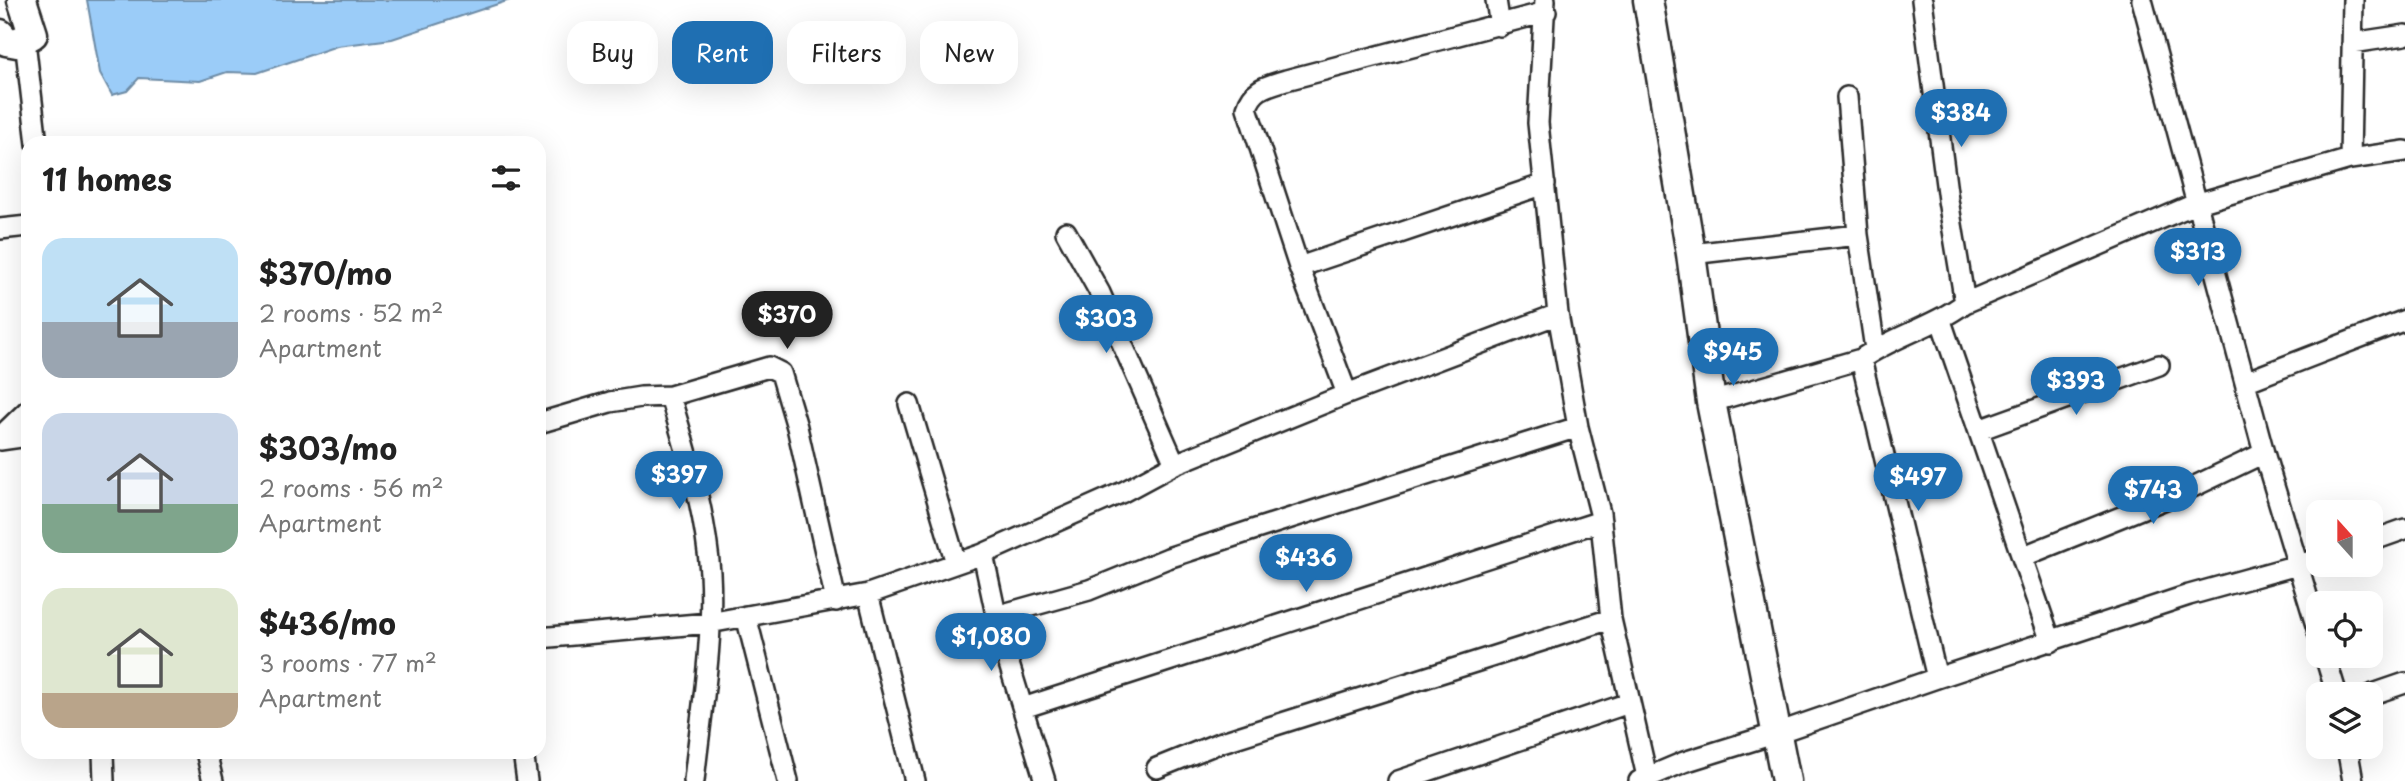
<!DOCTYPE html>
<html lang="en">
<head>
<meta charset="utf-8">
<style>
  :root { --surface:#fff; --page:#f2f2f2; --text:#222; --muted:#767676; --accent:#1f6fb2 }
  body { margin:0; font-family:"Playpen Sans",sans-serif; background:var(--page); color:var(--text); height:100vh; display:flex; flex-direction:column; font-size:26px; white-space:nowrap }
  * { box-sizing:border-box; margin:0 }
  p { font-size:23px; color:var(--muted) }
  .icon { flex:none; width:38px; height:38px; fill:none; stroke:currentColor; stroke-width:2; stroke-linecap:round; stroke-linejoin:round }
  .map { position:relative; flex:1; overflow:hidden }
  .sheet { position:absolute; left:21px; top:136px; width:525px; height:623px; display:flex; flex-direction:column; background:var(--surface); border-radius:21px; box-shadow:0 7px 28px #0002 }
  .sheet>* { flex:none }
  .banner { position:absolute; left:567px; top:21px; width:665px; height:63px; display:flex; gap:14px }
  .needle { width:46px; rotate:339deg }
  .controls { position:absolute; left:2306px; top:500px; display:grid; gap:14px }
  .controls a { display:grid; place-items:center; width:77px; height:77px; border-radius:14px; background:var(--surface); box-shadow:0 7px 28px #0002; font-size:35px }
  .price { position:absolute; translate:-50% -60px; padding:0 16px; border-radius:24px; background:var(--accent); color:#fff; font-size:23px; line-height:46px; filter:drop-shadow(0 2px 4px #0008) }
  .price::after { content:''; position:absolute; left:50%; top:42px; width:21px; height:16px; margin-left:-10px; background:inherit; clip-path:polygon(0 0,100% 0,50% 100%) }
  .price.current { background:#222; color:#fff }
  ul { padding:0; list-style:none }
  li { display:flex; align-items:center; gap:21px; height:175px; padding:0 21px }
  li span { display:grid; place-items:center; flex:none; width:196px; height:140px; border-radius:21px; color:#555 }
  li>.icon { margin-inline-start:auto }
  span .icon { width:84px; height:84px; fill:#fffc; stroke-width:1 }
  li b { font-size:30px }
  h2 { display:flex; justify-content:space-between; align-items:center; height:84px; padding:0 21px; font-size:30px }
  .pill { padding:0 24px; border-radius:21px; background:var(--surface); box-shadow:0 7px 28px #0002; font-size:24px; line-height:63px }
  .pill.current { background:var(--accent); color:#fff }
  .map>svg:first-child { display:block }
  .water { fill:#9bccf8; stroke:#6e8ca6; stroke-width:2 }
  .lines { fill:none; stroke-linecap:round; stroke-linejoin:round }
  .street-casing { stroke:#2b2b2b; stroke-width:24 }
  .secondary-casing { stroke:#2b2b2b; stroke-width:33 }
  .street { stroke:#fff; stroke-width:19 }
  .secondary { stroke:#fff; stroke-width:28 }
</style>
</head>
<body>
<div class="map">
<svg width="2405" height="781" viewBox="0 0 2405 781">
  <rect width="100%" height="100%" fill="#fff"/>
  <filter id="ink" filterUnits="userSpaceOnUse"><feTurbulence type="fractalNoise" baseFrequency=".0143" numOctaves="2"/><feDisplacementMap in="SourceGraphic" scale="14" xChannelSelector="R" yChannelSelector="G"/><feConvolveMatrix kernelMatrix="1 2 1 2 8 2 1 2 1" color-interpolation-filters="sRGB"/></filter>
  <g filter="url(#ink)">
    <path class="water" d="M 87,0 L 510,0 L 392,39 L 337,46 L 257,73 L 227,72 L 200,81 L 139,78 L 127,91 L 112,95 L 100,73 Z"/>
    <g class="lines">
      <g class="street-casing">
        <path id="street" d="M 1496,0 L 1500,26
          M 1545,0 L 1538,123 L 1558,314 L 1578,427 L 1600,513 L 1611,619 L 1648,781
          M 1922,0 L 1948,200 L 1965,303
          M 2142,0 L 2264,453 L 2319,635
          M 25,41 L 37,144
          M 2352,43 L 2405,35
          M 1847,97 L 1858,235 L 1875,349
          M 2350,159 L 2353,0
          M 0,229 L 28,226
          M 1066,232 L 1100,293 L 1175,464
          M 1691,254 L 1858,235
          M 1299,267 L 1545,184
          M 1941,321 L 2051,642
          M 1861,359 L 1937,678
          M 2245,382 L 2405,320
          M 1347,394 L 1299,267 L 1247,108 C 1253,88 1267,86 1286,80 L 1546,12
          M 670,396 C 687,453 706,513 710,573 C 714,641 701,713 694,781
          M 1711,402 L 1861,359 C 1894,336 1933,327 1965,303 L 2195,204 L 2350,159 L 2405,151
          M 909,404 L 956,563
          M 539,423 L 610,402 L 641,397 L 670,396 L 769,367 L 781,373 L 797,427 L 836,601
          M 1979,430 L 2159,365
          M 0,437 L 28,410
          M 0,440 L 28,436
          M 2371,541 L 2405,529
          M 983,554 L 1001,638 L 1045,781
          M 2024,556 L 2178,494 L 2264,453
          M 868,594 L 915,781
          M 746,616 L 788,781
          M 996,616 L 1089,590 L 1168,558 L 1256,529 L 1578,427
          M 539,638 L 709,623 L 868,594 L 983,554 L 1123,492 L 1175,464 L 1347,394 L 1558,314
          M 2325,656 L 2337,695
          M 2370,695 L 2405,683
          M 1023,708 L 1601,521
          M 2347,747 L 2353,781
          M 103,752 L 104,781
          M 206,752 L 213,781
          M 523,752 L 527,781
          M 1157,768 L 1219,743 L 1611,619
          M 1398,781 L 1629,703
          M 1639,781 L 1684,762 L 1777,733 L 1937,678 L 2189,595 L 2319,559"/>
      </g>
      <g class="secondary-casing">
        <path id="secondary" d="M 1648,0 L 1691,254 L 1711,402 L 1786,781
          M 0,34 L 6,41 L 17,43 L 33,34 L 22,0"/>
      </g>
      <use href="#street" class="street"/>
      <use href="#secondary" class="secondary"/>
    </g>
  </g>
</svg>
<div class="controls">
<a><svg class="needle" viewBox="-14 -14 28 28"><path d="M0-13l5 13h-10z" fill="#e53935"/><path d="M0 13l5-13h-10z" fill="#767676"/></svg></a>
<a><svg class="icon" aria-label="locate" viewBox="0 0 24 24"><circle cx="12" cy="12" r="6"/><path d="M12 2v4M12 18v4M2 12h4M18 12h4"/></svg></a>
<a><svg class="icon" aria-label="layers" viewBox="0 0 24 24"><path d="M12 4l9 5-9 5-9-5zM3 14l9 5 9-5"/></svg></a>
</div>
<b class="price" style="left:1961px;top:149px">$384</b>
<b class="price" style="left:2198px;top:288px">$313</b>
<b class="price current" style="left:787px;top:351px">$370</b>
<b class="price" style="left:1106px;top:355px">$303</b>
<b class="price" style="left:1733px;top:388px">$945</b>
<b class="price" style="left:2076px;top:417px">$393</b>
<b class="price" style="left:679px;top:511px">$397</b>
<b class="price" style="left:1918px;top:513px">$497</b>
<b class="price" style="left:2153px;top:526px">$743</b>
<b class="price" style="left:1306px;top:594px">$436</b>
<b class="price" style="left:991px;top:673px">$1,080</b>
<div class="banner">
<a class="pill">Buy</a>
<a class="pill current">Rent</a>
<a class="pill">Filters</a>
<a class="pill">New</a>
</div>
<section class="sheet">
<h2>11 homes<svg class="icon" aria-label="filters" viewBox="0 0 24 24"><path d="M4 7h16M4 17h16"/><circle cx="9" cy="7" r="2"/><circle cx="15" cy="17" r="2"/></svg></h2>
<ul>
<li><span style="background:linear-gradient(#bfe0f5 60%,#9aa5b1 0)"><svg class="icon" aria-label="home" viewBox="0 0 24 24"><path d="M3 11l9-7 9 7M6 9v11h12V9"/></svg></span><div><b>$370/mo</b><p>2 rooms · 52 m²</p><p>Apartment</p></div></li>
<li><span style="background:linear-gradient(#c9d6e8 65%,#7fa58c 0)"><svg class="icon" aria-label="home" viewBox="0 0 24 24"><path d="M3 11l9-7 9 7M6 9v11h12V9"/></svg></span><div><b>$303/mo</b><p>2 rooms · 56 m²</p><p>Apartment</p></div></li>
<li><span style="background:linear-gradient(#dfe7d0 75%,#b9a48a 0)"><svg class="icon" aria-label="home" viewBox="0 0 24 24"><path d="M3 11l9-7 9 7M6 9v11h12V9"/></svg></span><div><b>$436/mo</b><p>3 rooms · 77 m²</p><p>Apartment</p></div></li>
</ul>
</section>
</div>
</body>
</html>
